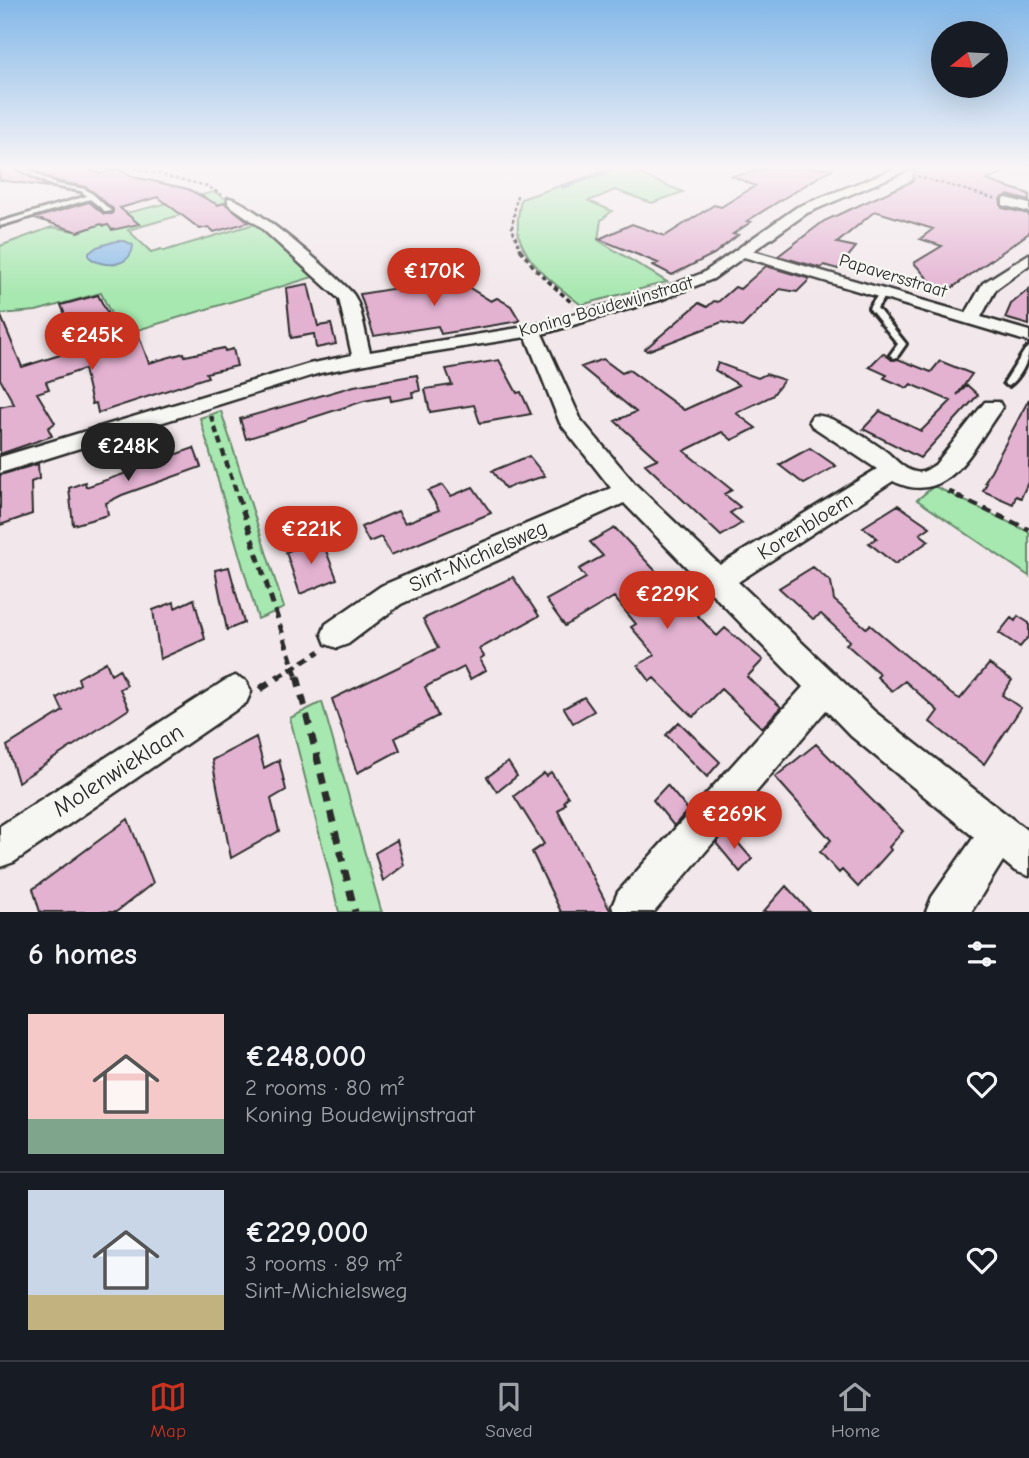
<!DOCTYPE html>
<html lang="en">
<head>
<meta charset="utf-8">
<style>
  :root { --surface:#171b24; --page:#242831; --text:#f1f3f6; --muted:#9ea1a6; --line:#363941; --accent:#c8321e }
  body { margin:0; font-family:"Comic Neue",sans-serif; background:var(--page); color:var(--text); height:100vh; display:flex; flex-direction:column; font-size:26px; white-space:nowrap }
  * { box-sizing:border-box; margin:0 }
  p { font-size:23px; color:var(--muted) }
  .icon { flex:none; width:38px; height:38px; fill:none; stroke:currentColor; stroke-width:2; stroke-linecap:round; stroke-linejoin:round }
  .map { position:relative; height:912px; overflow:hidden }
  .details { display:flex; flex-direction:column; background:var(--surface); flex:1 }
  .details>* { flex:none }
  .needle { width:46px; rotate:252deg }
  .tools { position:absolute; left:931px; top:21px; display:grid; gap:14px }
  .tools a { display:grid; place-items:center; width:77px; height:77px; border-radius:50%; background:var(--surface); box-shadow:0 7px 28px #0002; font-size:35px }
  .price { position:absolute; translate:-50% -60px; padding:0 16px; border-radius:24px; background:var(--accent); color:#fff; font-size:23px; line-height:46px; filter:drop-shadow(0 2px 4px #0008) }
  .price::after { content:''; position:absolute; left:50%; top:42px; width:21px; height:16px; margin-left:-10px; background:inherit; clip-path:polygon(0 0,100% 0,50% 100%) }
  .price.selected { background:#222; color:#fff }
  ul { padding:0; list-style:none }
  li { display:flex; align-items:center; gap:21px; height:175px; padding:0 28px }
  li+li { border-top:2px solid var(--line) }
  li span { display:grid; place-items:center; flex:none; width:196px; height:140px; border-radius:0px; color:#555 }
  li>.icon { margin-inline-start:auto }
  span .icon { width:84px; height:84px; fill:#fffc; stroke-width:1 }
  li b { font-size:30px }
  h2 { display:flex; justify-content:space-between; align-items:center; height:84px; padding:0 28px; font-size:30px }
  .tab-bar { display:flex; justify-content:space-around; align-items:center; height:98px; border-top:2px solid var(--line); background:var(--surface); font-size:19px; color:var(--muted) }
  .tab-bar a { display:grid; justify-items:center; gap:4px }
  .tab-bar .selected { color:var(--accent) }
  .map>svg:first-child { display:block }
  .green { fill:#a7e8b0; stroke:#698a6e; stroke-width:2 }
  .water { fill:#8dbde8; stroke:#66839c; stroke-width:2 }
  .lines { fill:none; stroke-linecap:round; stroke-linejoin:round }
  .stream { stroke:#66839c; stroke-width:3.5 }
  .building { fill:#e3b2d1; stroke:#2b2b2b; stroke-width:2 }
  .service-casing { stroke:#2b2b2b; stroke-width:6 }
  .minor-casing { stroke:#2b2b2b; stroke-width:5 }
  .path-far4 { stroke:#2b2b2b; stroke-width:2.5; stroke-dasharray:3.5 2.5; stroke-linecap:butt }
  .path-far3 { stroke:#2b2b2b; stroke-width:3.5; stroke-dasharray:5 3.5; stroke-linecap:butt }
  .path-far2 { stroke:#2b2b2b; stroke-width:4.5; stroke-dasharray:7 5; stroke-linecap:butt }
  .path-far1 { stroke:#2b2b2b; stroke-width:5; stroke-dasharray:9 6; stroke-linecap:butt }
  .path { stroke:#2b2b2b; stroke-width:7; stroke-dasharray:11 9; stroke-linecap:butt }
  .service { fill:#f6f6f2; fill-rule:evenodd }
  .minor { fill:#f6f6f2; fill-rule:evenodd }
  .labels { text-anchor:middle; dominant-baseline:central; stroke-width:5; stroke-linejoin:round; paint-order:stroke }
  .far-street-label { font-size:18px; fill:#2b2b2b; stroke:#f6f6f2 }
  .street-label { font-size:21px; fill:#2b2b2b; stroke:#f6f6f2 }
  .near-street-label { font-size:24px; fill:#2b2b2b; stroke:#f6f6f2 }
</style>
</head>
<body>
<div class="map">
<svg width="1029" height="912" viewBox="0 0 1029 912">
  <rect width="100%" height="100%" fill="#f2e8eb"/>
  <filter id="ink" filterUnits="userSpaceOnUse"><feTurbulence type="fractalNoise" baseFrequency=".0143" numOctaves="2"/><feDisplacementMap in="SourceGraphic" scale="14" xChannelSelector="R" yChannelSelector="G"/><feConvolveMatrix kernelMatrix="1 2 1 2 8 2 1 2 1" color-interpolation-filters="sRGB"/></filter>
  <g filter="url(#ink)">
    <path class="green" d="M 613,168 L 644,168 L 634,172 L 683,192 L 652,203 L 615,190 L 589,201 L 612,211 L 601,220 L 598,240 L 667,282 L 581,305 C 559,287 522,262 518,231 C 517,221 519,209 521,199 Z
      M 214,192 L 230,201 L 128,230 L 151,252 L 161,249 L 164,251 L 261,222 L 316,276 L 121,335 L 101,293 L 36,311 L 0,314 L 0,246 L 52,227 L 79,232 L 115,219 L 114,216 Z
      M 221,411 L 284,608 L 258,619 L 200,418 Z
      M 934,486 L 1029,532 L 1029,576 L 917,500 Z
      M 322,702 L 381,910 L 382,912 L 339,912 L 290,718 Z"/>
    <path class="water" d="M 116,241 L 125,241 L 133,245 C 132,267 103,269 89,257 L 89,253 L 97,247 Z"/>
    <g class="lines">
      <path class="stream" d="M 563,187 L 620,168"/>
    </g>
    <path class="building" d="M 0,168 L 15,168 L 48,187 L 0,180 Z
      M 29,168 L 85,168 L 100,174 L 117,169 L 134,177 L 188,189 L 218,205 L 225,203 L 249,222 L 214,232 L 209,227 L 200,229 L 158,197 L 120,208 L 139,224 L 112,230 L 108,225 L 104,226 L 101,224 L 78,232 L 35,218 L 89,202 L 104,214 L 112,214 L 113,209 L 86,187 L 57,181 Z
      M 776,168 L 833,168 L 747,221 L 751,222 L 733,234 L 738,235 L 714,254 L 672,275 L 653,265 L 658,263 L 599,239 L 632,224 L 665,236 L 714,205 L 721,207 L 755,186 L 732,176 Z
      M 915,168 L 1013,168 L 986,180 L 1029,194 L 1029,201 L 1008,195 L 1000,199 L 1002,208 L 1029,214 L 1029,233 L 942,295 L 914,263 L 942,246 L 920,239 L 933,229 L 875,211 L 837,243 L 856,247 L 838,269 L 824,265 L 821,268 L 778,256 L 824,221 L 913,181 Z
      M 766,266 L 810,279 L 797,292 L 780,289 L 742,327 L 722,322 L 647,351 L 645,349 L 699,303 L 707,307 L 714,301 L 718,302 L 735,287 L 740,289 Z
      M 447,274 L 491,301 L 497,298 L 511,306 L 520,321 L 441,334 L 438,326 L 374,336 L 360,294 L 397,288 L 399,292 Z
      M 308,284 L 318,326 L 331,324 L 336,344 L 316,348 L 314,334 L 291,338 L 286,288 Z
      M 1029,289 L 1029,325 L 1005,318 L 1011,304 Z
      M 98,295 L 114,326 L 126,322 L 133,332 L 137,331 L 149,363 L 184,353 L 185,356 L 224,348 L 225,351 L 233,349 L 237,366 L 206,373 L 208,377 L 98,413 L 96,403 L 92,404 L 84,369 L 46,382 L 49,389 L 37,393 L 55,423 L 48,428 L 52,436 L 0,454 L 0,407 L 14,404 L 0,379 L 0,314 L 22,367 L 79,349 L 61,305 Z
      M 883,353 L 892,360 L 898,359 L 931,372 L 940,361 L 972,374 L 957,395 L 967,385 L 978,395 L 920,458 L 863,429 L 880,411 L 921,431 L 951,401 L 911,384 L 907,388 L 884,378 L 887,375 L 869,367 Z
      M 603,359 L 622,373 L 629,370 L 684,410 L 739,385 L 715,370 L 718,363 L 758,378 L 766,374 L 784,380 L 772,396 L 736,413 L 756,428 L 732,440 L 722,432 L 684,451 L 732,490 L 724,494 L 740,507 L 730,513 L 742,523 L 721,536 L 645,464 L 657,459 L 615,421 L 636,412 L 581,367 Z
      M 499,360 L 517,393 L 521,392 L 531,414 L 480,423 L 474,405 L 430,412 L 425,389 L 452,385 L 446,369 Z
      M 417,375 L 420,391 L 412,392 L 413,397 L 391,401 L 390,396 L 364,401 L 246,439 L 240,419 L 354,386 Z
      M 1029,399 L 1029,480 L 1021,498 L 1016,496 L 1013,504 L 983,491 L 987,483 L 985,482 Z
      M 169,448 L 171,456 L 194,448 L 201,467 L 122,495 L 106,503 L 108,515 L 73,525 L 69,488 L 85,482 L 86,487 L 147,466 L 144,457 Z
      M 810,448 L 836,466 L 804,484 L 779,465 Z
      M 529,456 L 545,476 L 505,488 L 492,471 Z
      M 38,464 L 39,479 L 31,482 L 32,514 L 0,525 L 0,475 Z
      M 443,485 L 451,496 L 473,487 L 491,513 L 391,555 L 381,537 L 369,542 L 361,527 L 398,511 L 405,523 L 439,510 L 428,491 Z
      M 898,505 L 930,527 L 920,534 L 929,541 L 895,564 L 869,543 L 877,538 L 863,527 Z
      M 615,528 L 717,636 L 725,628 L 763,660 L 747,677 L 781,707 L 762,728 L 721,689 L 693,717 L 654,678 L 650,681 L 638,665 L 655,655 L 631,627 L 636,624 L 614,597 L 565,626 L 546,600 L 586,578 L 579,569 L 603,556 L 590,542 Z
      M 321,538 L 337,579 L 300,594 L 286,552 Z
      M 229,567 L 244,623 L 227,630 L 215,570 Z
      M 813,567 L 831,582 L 834,600 L 866,628 L 870,625 L 951,694 L 960,699 L 989,664 L 1012,680 L 1002,695 L 1021,708 L 984,764 L 930,722 L 938,711 L 905,681 L 892,691 L 877,677 L 880,674 L 846,644 L 850,641 L 821,614 L 813,619 L 779,588 Z
      M 513,577 L 539,616 L 479,649 L 484,656 L 480,659 L 486,670 L 470,679 L 464,667 L 425,687 L 438,716 L 395,738 L 400,750 L 357,773 L 332,699 L 438,648 L 423,619 Z
      M 194,599 L 205,639 L 160,659 L 153,610 L 174,602 L 175,608 Z
      M 1018,616 L 1029,623 L 1029,636 L 1020,647 L 999,633 L 1011,618 L 1015,621 Z
      M 106,662 L 111,674 L 119,669 L 127,685 L 120,689 L 129,709 L 18,782 L 7,746 L 63,711 L 57,698 L 80,684 L 78,678 Z
      M 584,697 L 594,711 L 573,723 L 564,708 Z
      M 679,722 L 720,762 L 707,777 L 666,735 Z
      M 256,737 L 264,768 L 279,760 L 286,790 L 271,799 L 279,831 L 231,858 L 212,760 Z
      M 816,744 L 903,831 L 889,847 L 891,850 L 858,887 L 842,870 L 839,873 L 820,852 L 831,840 L 775,777 Z
      M 508,762 L 517,776 L 497,792 L 487,777 Z
      M 551,772 L 568,797 L 564,801 L 565,804 L 558,811 L 611,912 L 561,912 L 532,852 L 544,844 L 514,796 L 544,773 L 546,776 Z
      M 667,785 L 688,810 L 674,826 L 653,800 Z
      M 128,819 L 153,883 L 116,912 L 40,912 L 33,889 Z
      M 727,830 L 752,859 L 740,872 L 716,843 Z
      M 397,840 L 404,865 L 383,881 L 375,853 Z
      M 786,886 L 810,912 L 763,912 Z"/>
    <g class="lines">
      <g class="service-casing">
        <path id="service" d="M 17,168 L 24,168 L 56,184 L 85,189 L 94,195 L 111,211 L 106,212 L 90,199 L 0,226 L 0,222 L 87,196 L 81,191 L 53,186 Z
          M 880,292 L 887,294 L 877,308 L 906,344 L 897,357 L 894,358 L 890,355 L 898,344 L 869,308 Z
          M 1029,347 C 1029,361 1020,378 1009,386 L 1006,385 L 1004,383 L 1025,350 Z"/>
      </g>
      <g class="minor-casing">
        <path id="minor" d="M 897,168 L 912,168 L 807,213 L 753,251 L 966,313 L 983,283 L 1029,254 L 1029,265 L 996,289 L 981,317 L 1029,331 L 1029,342 L 744,257 L 713,279 L 663,299 L 542,334 L 581,420 L 636,485 L 720,565 L 877,469 L 812,426 L 809,421 L 812,416 C 829,412 869,440 884,450 C 895,458 902,469 915,472 C 923,474 928,469 935,465 L 985,402 L 999,402 L 1002,407 L 999,412 C 972,449 948,508 893,481 L 738,582 L 875,712 L 1029,832 L 1029,876 L 1015,871 L 1003,861 L 971,912 L 926,912 L 932,897 L 974,837 L 851,736 L 826,710 L 654,912 L 614,912 L 612,906 L 618,892 L 803,687 L 624,503 L 401,604 L 348,644 L 337,648 L 326,644 L 322,634 L 326,624 L 381,586 L 611,488 L 560,423 L 526,337 L 406,356 L 320,373 L 0,473 L 0,457 L 309,364 L 352,355 L 339,299 L 258,225 L 228,204 L 228,198 C 244,196 339,277 353,294 C 361,304 366,338 370,352 L 531,326 L 651,293 L 703,273 L 797,207 Z
          M 1007,198 L 1029,204 L 1029,212 L 1003,205 L 1003,199 Z
          M 235,676 L 246,681 L 251,692 L 246,703 L 14,862 L 0,867 L 0,826 L 224,681 Z"/>
      </g>
      <path class="path-far4" d="M 134,168 L 207,186 L 222,195
        M 917,176 L 996,199
        M 517,195 L 512,228 L 521,251"/>
      <path class="path-far3" d="M 520,249 L 536,270 L 573,304"/>
      <path class="path-far2" d="M 211,416 L 238,497
        M 948,491 L 961,497"/>
      <path class="path-far1" d="M 238,496 L 297,678
        M 957,496 L 1029,530
        M 277,678 L 320,651"/>
      <path class="path" d="M 297,676 L 355,912
        M 260,689 L 280,676"/>
      <use href="#service" class="service"/>
      <use href="#minor" class="minor"/>
    </g>
  </g>
  <linearGradient id="sky" x2="0" y2="1"><stop stop-color="#83b8e8"/><stop offset="0.57" stop-color="#f9f5f6"/><stop offset="1" stop-color="#f9f5f6" stop-opacity="0"/></linearGradient>
  <rect width="1029" height="295" fill="url(#sky)"/>
  <g class="labels">
    <g class="far-street-label">
      <text transform="translate(893 276) rotate(17)">Papaversstraat</text>
      <text transform="translate(606 307) rotate(-16)">Koning Boudewijnstraat</text>
    </g>
    <g class="street-label">
      <text transform="translate(805 526) rotate(-32)">Korenbloem</text>
      <text transform="translate(478 556) rotate(-24)">Sint-Michielsweg</text>
    </g>
    <g class="near-street-label">
      <text transform="translate(118 770) rotate(-33)">Molenwieklaan</text>
    </g>
  </g>
</svg>
<div class="tools">
<a><svg class="needle" viewBox="-14 -14 28 28"><path d="M0-13l5 13h-10z" fill="#e53935"/><path d="M0 13l5-13h-10z" fill="#9ea1a6"/></svg></a>
</div>
<b class="price" style="left:434px;top:308px">€170K</b>
<b class="price" style="left:92px;top:372px">€245K</b>
<b class="price selected" style="left:128px;top:483px">€248K</b>
<b class="price" style="left:311px;top:566px">€221K</b>
<b class="price" style="left:667px;top:631px">€229K</b>
<b class="price" style="left:734px;top:851px">€269K</b>
</div>
<section class="details">
<h2>6 homes<svg class="icon" aria-label="filters" viewBox="0 0 24 24"><path d="M4 7h16M4 17h16"/><circle cx="9" cy="7" r="2"/><circle cx="15" cy="17" r="2"/></svg></h2>
<ul>
<li><span style="background:linear-gradient(#f6c9c9 75%,#7fa58c 0)"><svg class="icon" aria-label="home" viewBox="0 0 24 24"><path d="M3 11l9-7 9 7M6 9v11h12V9"/></svg></span><div><b>€248,000</b><p>2 rooms · 80 m²</p><p>Koning Boudewijnstraat</p></div><svg class="icon" aria-label="heart" viewBox="0 0 24 24"><path d="M12 20l-8-8c-3-5 5-10 8-4 3-6 11-1 8 4z"/></svg></li>
<li><span style="background:linear-gradient(#c9d6e8 75%,#c2b280 0)"><svg class="icon" aria-label="home" viewBox="0 0 24 24"><path d="M3 11l9-7 9 7M6 9v11h12V9"/></svg></span><div><b>€229,000</b><p>3 rooms · 89 m²</p><p>Sint-Michielsweg</p></div><svg class="icon" aria-label="heart" viewBox="0 0 24 24"><path d="M12 20l-8-8c-3-5 5-10 8-4 3-6 11-1 8 4z"/></svg></li>
</ul>
</section>
<nav class="tab-bar">
<a class="selected"><svg class="icon" aria-label="map" viewBox="0 0 24 24"><path d="M3 6l6-2 6 2 6-2v14l-6 2-6-2-6 2zM9 4v14M15 6v14"/></svg>Map</a>
<a><svg class="icon" aria-label="saved" viewBox="0 0 24 24"><path d="M7 4h10v16l-5-4-5 4z"/></svg>Saved</a>
<a><svg class="icon" aria-label="home" viewBox="0 0 24 24"><path d="M3 11l9-7 9 7M6 9v11h12V9"/></svg>Home</a>
</nav>
</body>
</html>
